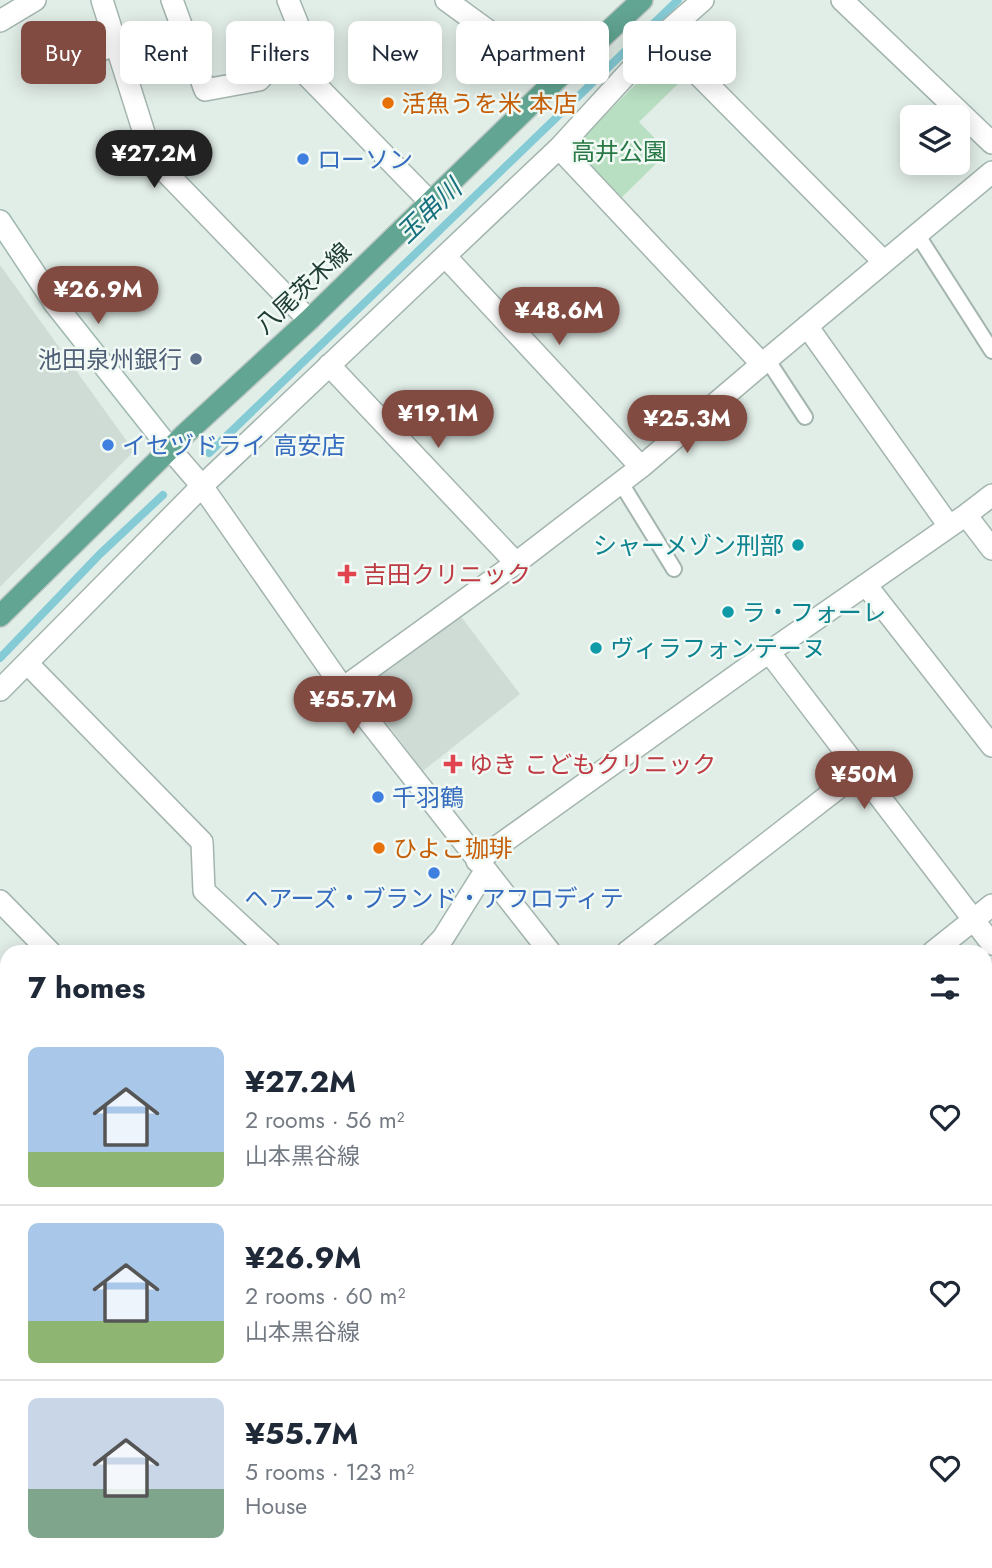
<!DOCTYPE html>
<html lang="en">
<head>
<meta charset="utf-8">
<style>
  :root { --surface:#fff; --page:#f6f6f7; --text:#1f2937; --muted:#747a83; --line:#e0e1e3; --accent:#824b42 }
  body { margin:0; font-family:Jost,"Noto Sans JP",sans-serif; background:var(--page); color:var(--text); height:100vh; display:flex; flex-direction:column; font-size:26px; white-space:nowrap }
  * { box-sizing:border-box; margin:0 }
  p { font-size:23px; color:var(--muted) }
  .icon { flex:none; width:38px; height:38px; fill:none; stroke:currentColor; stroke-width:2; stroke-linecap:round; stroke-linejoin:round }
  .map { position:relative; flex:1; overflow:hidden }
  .side { position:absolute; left:0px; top:945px; width:992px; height:623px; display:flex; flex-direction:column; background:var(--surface); border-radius:21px 21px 0 0; box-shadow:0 4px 18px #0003 }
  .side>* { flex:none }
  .guide { position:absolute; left:21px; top:21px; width:950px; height:63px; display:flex; gap:14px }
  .fabs { position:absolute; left:900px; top:105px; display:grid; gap:14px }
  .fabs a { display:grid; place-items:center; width:70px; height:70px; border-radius:10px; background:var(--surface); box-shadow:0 4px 18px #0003; font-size:35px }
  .price { position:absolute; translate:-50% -60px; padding:0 16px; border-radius:24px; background:var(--accent); color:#fff; font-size:23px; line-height:46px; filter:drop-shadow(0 2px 4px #0008) }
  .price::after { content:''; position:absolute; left:50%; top:42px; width:21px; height:16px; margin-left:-10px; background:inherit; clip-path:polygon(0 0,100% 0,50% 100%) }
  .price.current { background:#222; color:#fff }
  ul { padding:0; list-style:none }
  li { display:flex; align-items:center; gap:21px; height:175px; padding:0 28px }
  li+li { border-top:2px solid var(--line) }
  li span { display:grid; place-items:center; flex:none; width:196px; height:140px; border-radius:10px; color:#555 }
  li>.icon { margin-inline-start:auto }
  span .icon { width:84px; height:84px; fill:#fffc; stroke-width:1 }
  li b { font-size:30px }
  h2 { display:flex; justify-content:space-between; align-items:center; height:84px; padding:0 28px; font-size:30px }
  .chip { padding:0 24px; border-radius:10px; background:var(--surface); box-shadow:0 4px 18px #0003; font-size:24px; line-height:63px }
  .chip.current { background:var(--accent); color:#fff }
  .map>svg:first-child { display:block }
  .built { fill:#cfdcd6 }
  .green { fill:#b8dfc2 }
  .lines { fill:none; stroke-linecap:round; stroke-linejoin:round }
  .stream { stroke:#85cbd6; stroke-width:8 }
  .service-casing { stroke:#a3b5ae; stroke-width:18 }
  .minor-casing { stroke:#a3b5ae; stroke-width:24 }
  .secondary-casing { stroke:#9eb9af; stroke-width:24 }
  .primary-casing { stroke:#c1c9c6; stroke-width:24 }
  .service { stroke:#fff; stroke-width:14 }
  .minor { stroke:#fff; stroke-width:21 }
  .secondary { stroke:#fff; stroke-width:21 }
  .primary { stroke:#62a592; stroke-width:21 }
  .food-dot { fill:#e8710a; stroke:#f1f9f5; stroke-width:2.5 }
  .shop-dot { fill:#3f7fe0; stroke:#f1f9f5; stroke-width:2.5 }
  .service-dot { fill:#5c6f8a; stroke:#f1f9f5; stroke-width:2.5 }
  .culture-dot { fill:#0f9aa8; stroke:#f1f9f5; stroke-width:2.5 }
  .health-dot { fill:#e0444e; stroke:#f1f9f5; stroke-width:2.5 }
  .labels { text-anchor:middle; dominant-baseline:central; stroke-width:5; stroke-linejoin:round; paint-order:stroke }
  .food-label { font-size:24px; fill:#c56008; stroke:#f1f9f5; text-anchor:start }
  .park-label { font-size:24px; fill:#277844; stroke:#f1f9f5 }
  .shop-label { font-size:24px; fill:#366cbe; stroke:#f1f9f5; text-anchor:start }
  .street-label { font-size:24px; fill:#203e35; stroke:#f1f9f5 }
  .service-label { font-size:24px; fill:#4e5e75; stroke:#f1f9f5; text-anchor:end }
  .culture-label { font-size:24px; fill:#0d838f; stroke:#f1f9f5; text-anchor:start }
  .health-label { font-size:24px; fill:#be3a42; stroke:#f1f9f5; text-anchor:start }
  .water-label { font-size:26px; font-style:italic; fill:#16707e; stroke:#f1f9f5 }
</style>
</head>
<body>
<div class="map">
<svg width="992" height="1568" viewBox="0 0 992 1568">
  <rect width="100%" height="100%" fill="#e1ede7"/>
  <path class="built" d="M 0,265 L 134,451 L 0,587 Z
    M 459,614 L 520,694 L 423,771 L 366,695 L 367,683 Z
    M 620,1561 L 773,1561 L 763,1568 L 611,1568 Z"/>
  <path class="green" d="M 658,62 L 670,62 L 685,77 L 639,122 L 668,152 L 618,201 L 576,159 L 575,145 Z"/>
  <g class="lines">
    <path class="stream" d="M 209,453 L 678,0
      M 0,658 L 100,554 L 163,495"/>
    <g class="service-casing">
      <path id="service" d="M 49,71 L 117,48
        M 917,234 L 992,351
        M 767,359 L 805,417
        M 621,483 L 674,569"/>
    </g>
    <g class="minor-casing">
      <path id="minor" d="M 102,0 L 152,158 L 309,320
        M 172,0 L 205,90 L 259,80 L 302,35 L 288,0
        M 446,0 L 556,80
        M 842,0 L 992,143
        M 0,21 L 35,0
        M 661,37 L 884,262
        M 285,53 L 431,203
        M 559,148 L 762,364
        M 445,256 L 641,467
        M 807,326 L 949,526
        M 329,365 L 516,563
        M 170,449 L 202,486 L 343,688 L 550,952
        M 966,515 L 992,549
        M 866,585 L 992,746
        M 769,652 L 992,944
        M 27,663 L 202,842 L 204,891 L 270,952
        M 343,688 L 516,563 L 641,467 L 762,364 L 992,172
        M 0,690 L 202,486 L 559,148 L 661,37 L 703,0
        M 477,861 L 769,652 L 966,515 L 992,495
        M 0,901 L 50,952
        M 430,952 L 443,938 L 485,871
        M 627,952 L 860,771
        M 933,952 L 992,905
        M 985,1128 L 992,1123
        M 985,1307 L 992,1302
        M 985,1494 L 992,1503
        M 985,1524 L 992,1519
        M 228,1561 L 233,1568
        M 511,1561 L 516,1568
        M 124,1568 L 135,1561
        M 337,1568 L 347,1561
        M 926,1568 L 935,1561"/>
    </g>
    <g class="secondary-casing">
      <path id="secondary" d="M 0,221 L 55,304 L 170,449"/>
    </g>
    <g class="primary-casing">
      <path id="primary" d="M 0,616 L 184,435 L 309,320 L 556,80 L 642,0"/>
    </g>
    <use href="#service" class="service"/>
    <use href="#minor" class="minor"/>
    <use href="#secondary" class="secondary"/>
    <use href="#primary" class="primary"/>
  </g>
  <g class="food-dot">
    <circle cx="388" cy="103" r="7"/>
    <circle cx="379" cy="848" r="7"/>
  </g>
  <g class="shop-dot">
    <circle cx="303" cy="159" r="7"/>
    <circle cx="108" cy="445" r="7"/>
    <circle cx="378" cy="797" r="7"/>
    <circle cx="434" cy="873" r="7"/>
  </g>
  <circle class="service-dot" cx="196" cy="359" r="7"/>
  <g class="culture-dot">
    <circle cx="798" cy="545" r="7"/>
    <circle cx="728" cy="612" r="7"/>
    <circle cx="596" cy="648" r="7"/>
  </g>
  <g class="health-dot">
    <path d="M343.5 563.5h7v7h7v7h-7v7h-7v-7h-7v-7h7z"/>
    <path d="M449.5 753.5h7v7h7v7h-7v7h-7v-7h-7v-7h7z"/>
  </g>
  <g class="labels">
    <g class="food-label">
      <text x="402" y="103">活魚うを米 本店</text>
      <text x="393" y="848">ひよこ珈琲</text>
    </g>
    <g class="park-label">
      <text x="619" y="151">高井公園</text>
    </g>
    <g class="shop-label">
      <text x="317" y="159">ローソン</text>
      <text x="122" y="445">イセヅドライ 高安店</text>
      <text x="392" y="797">千羽鶴</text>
      <text x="434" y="898" text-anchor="middle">ヘアーズ・ブランド・アフロディテ</text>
    </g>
    <g class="street-label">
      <text transform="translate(303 288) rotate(-43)">八尾茨木線</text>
    </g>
    <g class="service-label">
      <text x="182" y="359">池田泉州銀行</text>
    </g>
    <g class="culture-label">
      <text x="784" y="545" text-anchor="end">シャーメゾン刑部</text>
      <text x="742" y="612">ラ・フォーレ</text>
      <text x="610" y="648">ヴィラフォンテーヌ</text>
    </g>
    <g class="health-label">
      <text x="363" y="574">吉田クリニック</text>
      <text x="469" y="764">ゆき こどもクリニック</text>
    </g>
    <g class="water-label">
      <text transform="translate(429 211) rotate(-44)">玉串川</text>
    </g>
  </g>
</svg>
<div class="fabs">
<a><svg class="icon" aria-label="layers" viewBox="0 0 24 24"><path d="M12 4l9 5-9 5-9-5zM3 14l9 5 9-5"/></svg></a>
</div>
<b class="price current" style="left:154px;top:190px">¥27.2M</b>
<b class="price" style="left:98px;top:326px">¥26.9M</b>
<b class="price" style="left:559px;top:347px">¥48.6M</b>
<b class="price" style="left:438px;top:450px">¥19.1M</b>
<b class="price" style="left:687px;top:455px">¥25.3M</b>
<b class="price" style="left:353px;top:736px">¥55.7M</b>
<b class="price" style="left:864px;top:811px">¥50M</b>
<div class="guide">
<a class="chip current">Buy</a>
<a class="chip">Rent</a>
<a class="chip">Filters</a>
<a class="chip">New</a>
<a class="chip">Apartment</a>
<a class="chip">House</a>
</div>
<section class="side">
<h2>7 homes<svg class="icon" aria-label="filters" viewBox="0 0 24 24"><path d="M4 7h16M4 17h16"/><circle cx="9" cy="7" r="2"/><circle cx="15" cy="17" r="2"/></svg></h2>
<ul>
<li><span style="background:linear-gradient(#a9c7e8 75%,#8fb573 0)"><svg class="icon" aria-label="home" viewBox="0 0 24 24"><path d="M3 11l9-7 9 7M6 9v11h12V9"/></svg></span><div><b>¥27.2M</b><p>2 rooms · 56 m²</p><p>山本黒谷線</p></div><svg class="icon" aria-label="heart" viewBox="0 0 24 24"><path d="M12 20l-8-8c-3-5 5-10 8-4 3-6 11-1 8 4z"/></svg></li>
<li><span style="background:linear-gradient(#a9c7e8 70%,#8fb573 0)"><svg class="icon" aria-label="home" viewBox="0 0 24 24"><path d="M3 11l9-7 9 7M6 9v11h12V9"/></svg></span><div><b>¥26.9M</b><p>2 rooms · 60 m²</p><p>山本黒谷線</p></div><svg class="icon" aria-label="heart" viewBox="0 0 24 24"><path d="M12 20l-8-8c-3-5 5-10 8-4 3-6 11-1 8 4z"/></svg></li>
<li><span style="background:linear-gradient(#c9d6e8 65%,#7fa58c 0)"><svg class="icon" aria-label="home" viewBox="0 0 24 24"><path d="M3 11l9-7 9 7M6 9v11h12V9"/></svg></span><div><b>¥55.7M</b><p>5 rooms · 123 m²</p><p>House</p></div><svg class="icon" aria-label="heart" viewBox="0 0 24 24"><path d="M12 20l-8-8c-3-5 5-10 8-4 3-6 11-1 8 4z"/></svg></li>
</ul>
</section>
</div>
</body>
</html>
